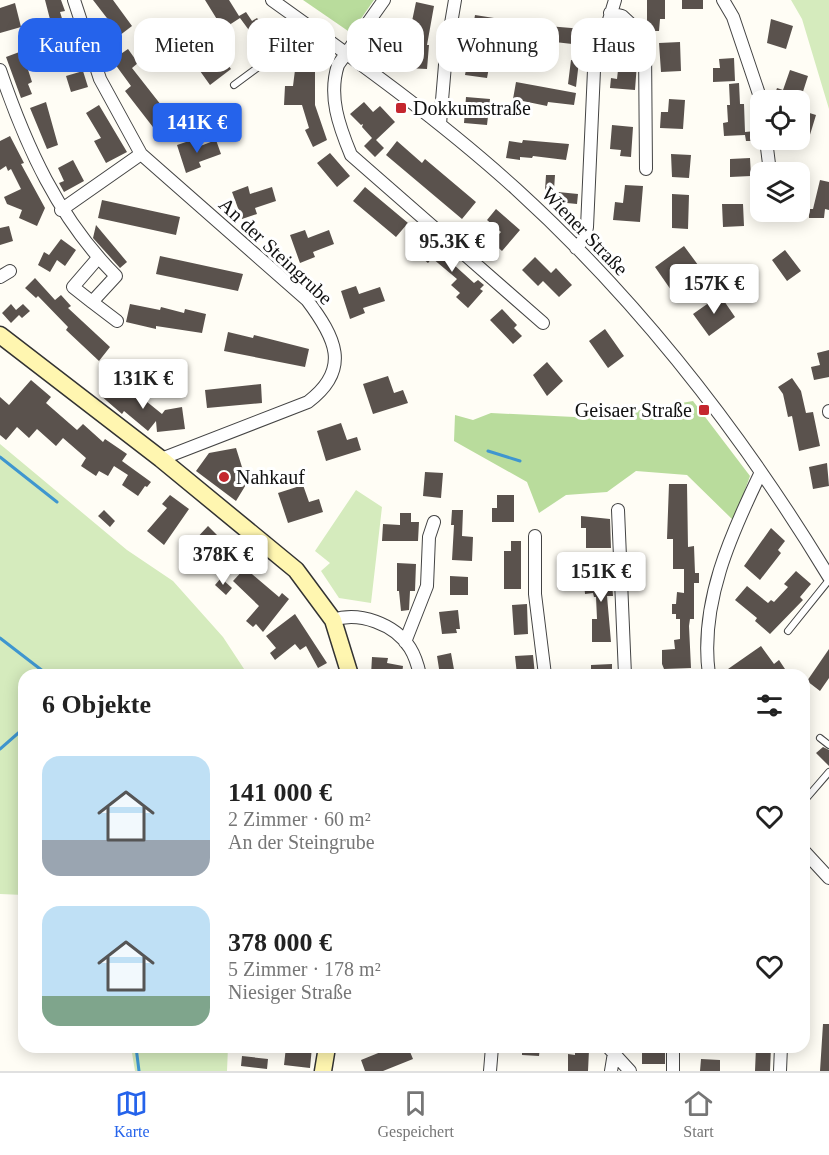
<!DOCTYPE html>
<html lang="de">
<head>
<meta charset="utf-8">
<style>
  :root { --surface:#fff; --page:#f2f2f2; --text:#222; --muted:#767676; --line:#e0e0e0; --accent:#2563eb }
  body { margin:0; font-family:"Times New Roman",serif; background:var(--page); color:var(--text); height:100vh; display:flex; flex-direction:column; font-size:22px; white-space:nowrap }
  * { box-sizing:border-box; margin:0 }
  p { font-size:20px; color:var(--muted) }
  .icon { flex:none; width:33px; height:33px; fill:none; stroke:currentColor; stroke-width:2; stroke-linecap:round; stroke-linejoin:round }
  .map { position:relative; flex:1; overflow:hidden }
  .sheet { position:absolute; left:18px; top:669px; width:792px; height:384px; display:flex; flex-direction:column; background:var(--surface); border-radius:18px; box-shadow:0 3px 15px #0003 }
  .sheet>* { flex:none }
  .top-card { position:absolute; left:18px; top:18px; width:794px; height:54px; display:flex; gap:12px }
  .controls { position:absolute; left:750px; top:90px; display:grid; gap:12px }
  .controls a { display:grid; place-items:center; width:60px; height:60px; border-radius:12px; background:var(--surface); box-shadow:0 3px 15px #0003; font-size:30px }
  .price { position:absolute; translate:-50% -51px; padding:0 14px; border-radius:6px; background:#fff; color:#222; font-size:20px; line-height:39px; filter:drop-shadow(0 2px 3px #0008) }
  .price::after { content:''; position:absolute; left:50%; top:36px; width:18px; height:14px; margin-left:-9px; background:inherit; clip-path:polygon(0 0,100% 0,50% 100%) }
  .price.on { background:var(--accent); color:#fff }
  ul { padding:0; list-style:none }
  li { display:flex; align-items:center; gap:18px; height:150px; padding:0 24px }
  li span { display:grid; place-items:center; flex:none; width:168px; height:120px; border-radius:18px; color:#555 }
  li>.icon { margin-inline-start:auto }
  span .icon { width:72px; height:72px; fill:#fffc; stroke-width:1 }
  li b { font-size:26px }
  h2 { display:flex; justify-content:space-between; align-items:center; height:72px; padding:0 24px; font-size:26px }
  .pill { padding:0 21px; border-radius:18px; background:var(--surface); box-shadow:0 3px 15px #0003; font-size:21px; line-height:54px }
  .pill.on { background:var(--accent); color:#fff }
  .tab-bar { display:flex; justify-content:space-around; align-items:center; height:84px; border-top:2px solid var(--line); background:var(--surface); font-size:16px; color:var(--muted) }
  .tab-bar a { display:grid; justify-items:center; gap:3px }
  .tab-bar .on { color:var(--accent) }
  .map>svg:first-child { display:block }
  .green { fill:#d5ebbd }
  .forest { fill:#b9dc9c }
  .lines { fill:none; stroke-linecap:round; stroke-linejoin:round }
  .stream { stroke:#3f96cf; stroke-width:3 }
  .building { fill:#5a524d }
  .lane-casing { stroke:#444; stroke-width:8 }
  .street-casing { stroke:#444; stroke-width:14 }
  .secondary-casing { stroke:#333; stroke-width:19 }
  .lane { stroke:#fff; stroke-width:6 }
  .street { stroke:#fff; stroke-width:12 }
  .secondary { stroke:#fff6b0; stroke-width:16 }
  .poi-dot { fill:#c4262e; stroke:#fff; stroke-width:2 }
  .labels { text-anchor:middle; dominant-baseline:central; stroke-width:6; stroke-linejoin:round; paint-order:stroke }
  .poi-label { font-size:20px; fill:#111; stroke:#fff; text-anchor:start }
  .street-label { font-size:20px; fill:#111; stroke:#fff }
</style>
</head>
<body>
<div class="map">
<svg width="829" height="1071" viewBox="0 0 829 1071">
  <rect width="100%" height="100%" fill="#fffdf5"/>
  <path class="green" d="M 791,0 L 829,0 L 829,109 L 802,19 Z
    M 0,444 L 127,550 L 173,581 L 223,637 L 248,675 L 24,675 L 24,895 L 0,894 Z
    M 356,490 L 382,507 L 371,603 L 339,598 L 321,571 L 330,563 L 315,551 Z
    M 131,1047 L 228,1047 L 227,1071 L 135,1071 Z"/>
  <path class="forest" d="M 303,0 L 374,0 L 351,33 Z
    M 693,401 L 750,476 L 734,521 L 687,475 L 636,471 L 607,492 L 566,495 L 539,513 L 527,482 L 454,441 L 455,415 L 473,420 L 491,413 L 595,418 Z"/>
  <g class="lines">
    <path class="stream" d="M 488,451 L 520,461
      M 0,457 L 57,502
      M 0,638 L 48,675
      M 0,749 L 24,728
      M 136,1047 L 139,1071"/>
  </g>
  <path class="building" d="M 45,0 L 61,0 L 65,11 L 60,12 L 65,28 L 68,27 L 75,47 L 72,49 L 75,58 L 65,61 L 62,53 L 59,54 Z
    M 93,0 L 113,0 L 132,26 L 111,42 L 101,29 L 110,22 Z
    M 205,0 L 229,0 L 239,16 L 246,12 L 252,21 L 257,18 L 274,39 L 262,48 L 240,18 L 223,29 Z
    M 647,0 L 665,0 L 665,19 L 660,19 L 659,31 L 647,31 Z
    M 682,0 L 703,0 L 703,9 L 682,9 Z
    M 416,2 L 434,6 L 427,45 L 429,45 L 427,69 L 405,68 L 407,43 L 418,44 L 421,28 L 411,26 Z
    M 15,3 L 21,27 L 0,33 L 0,8 Z
    M 475,15 L 494,18 L 491,36 L 472,33 Z
    M 771,19 L 793,26 L 786,49 L 767,43 Z
    M 524,24 L 583,29 L 581,45 L 546,41 L 546,44 L 521,43 Z
    M 680,42 L 681,71 L 661,72 L 659,43 Z
    M 128,49 L 138,63 L 132,68 L 172,119 L 156,131 L 125,91 L 131,86 L 112,60 Z
    M 22,51 L 32,82 L 28,84 L 32,94 L 21,98 L 6,57 Z
    M 469,53 L 491,57 L 487,78 L 465,75 Z
    M 221,55 L 231,69 L 210,85 L 200,71 Z
    M 734,58 L 735,81 L 713,82 L 713,68 L 720,68 L 719,59 Z
    M 571,60 L 579,61 L 576,87 L 568,84 Z
    M 619,61 L 637,63 L 635,90 L 610,88 L 611,78 L 617,79 Z
    M 296,62 L 306,62 L 306,72 L 315,72 L 315,105 L 327,140 L 313,147 L 305,130 L 309,128 L 302,105 L 284,105 L 285,86 L 293,86 Z
    M 790,70 L 808,76 L 800,101 L 785,96 L 784,100 L 774,97 L 777,88 L 783,90 Z
    M 83,71 L 88,87 L 71,92 L 66,76 Z
    M 516,82 L 576,93 L 574,105 L 548,102 L 547,106 L 513,99 Z
    M 739,83 L 740,104 L 744,104 L 745,132 L 756,131 L 757,141 L 746,141 L 745,135 L 724,136 L 723,123 L 728,122 L 727,105 L 730,105 L 729,84 Z
    M 466,97 L 490,99 L 487,125 L 464,123 Z
    M 669,99 L 685,100 L 683,129 L 660,128 L 661,112 L 668,112 Z
    M 46,102 L 58,145 L 47,149 L 30,108 Z
    M 364,102 L 373,112 L 380,106 L 395,122 L 376,140 L 384,148 L 375,157 L 364,146 L 372,138 L 362,127 L 363,124 L 361,125 L 350,114 Z
    M 99,105 L 127,152 L 106,163 L 94,141 L 101,138 L 86,113 Z
    M 800,110 L 816,115 L 809,138 L 800,135 Z
    M 612,125 L 633,127 L 631,157 L 620,156 L 621,150 L 610,149 Z
    M 10,136 L 24,163 L 21,164 L 45,208 L 37,226 L 19,218 L 22,210 L 7,204 L 4,197 L 21,189 L 11,169 L 8,171 L 6,166 L 0,170 L 0,141 Z
    M 192,140 L 195,148 L 216,140 L 221,154 L 199,162 L 201,167 L 186,173 L 177,145 Z
    M 523,140 L 569,144 L 566,160 L 533,156 L 532,158 L 520,157 L 520,160 L 506,158 L 509,141 L 522,143 Z
    M 397,141 L 422,163 L 425,159 L 476,202 L 462,219 L 386,155 Z
    M 330,153 L 350,176 L 337,187 L 317,163 Z
    M 671,154 L 691,155 L 689,178 L 672,177 Z
    M 750,158 L 751,176 L 730,177 L 730,159 Z
    M 73,160 L 84,181 L 64,192 L 59,183 L 64,181 L 58,168 Z
    M 546,175 L 555,175 L 554,190 L 545,190 Z
    M 820,180 L 829,182 L 829,210 L 825,209 L 824,218 L 809,218 L 809,209 L 813,209 Z
    M 625,185 L 643,186 L 640,222 L 613,220 L 615,202 L 623,203 Z
    M 248,186 L 250,194 L 272,187 L 276,201 L 255,208 L 257,214 L 242,219 L 232,192 Z
    M 365,187 L 408,223 L 396,237 L 353,201 Z
    M 558,192 L 578,194 L 577,204 L 557,202 Z
    M 672,194 L 689,195 L 688,229 L 672,228 Z
    M 102,200 L 180,217 L 176,235 L 98,218 Z
    M 722,204 L 743,204 L 744,226 L 723,227 Z
    M 496,209 L 520,230 L 502,251 L 492,242 L 501,232 L 487,220 Z
    M 96,225 L 127,262 L 120,268 L 93,238 Z
    M 9,226 L 13,241 L 0,245 L 0,228 Z
    M 305,230 L 308,238 L 329,230 L 334,244 L 313,252 L 315,257 L 300,263 L 290,235 Z
    M 425,238 L 455,262 L 453,264 L 474,283 L 478,280 L 484,285 L 480,289 L 483,291 L 468,308 L 456,297 L 460,293 L 451,285 L 457,279 L 432,258 L 428,263 L 414,251 Z
    M 61,239 L 76,250 L 65,266 L 57,260 L 50,272 L 38,265 L 44,252 L 49,255 Z
    M 684,246 L 701,269 L 671,290 L 655,267 Z
    M 785,250 L 801,271 L 787,281 L 772,260 Z
    M 160,256 L 243,274 L 238,291 L 156,274 Z
    M 535,257 L 551,273 L 556,268 L 572,285 L 559,297 L 543,281 L 538,286 L 522,270 Z
    M 35,278 L 55,300 L 61,295 L 71,306 L 68,308 L 110,347 L 99,361 L 66,330 L 68,327 L 38,296 L 36,298 L 25,288 Z
    M 356,286 L 359,294 L 380,287 L 385,301 L 363,308 L 365,313 L 350,319 L 341,291 Z
    M 720,295 L 735,317 L 709,336 L 693,314 Z
    M 11,304 L 16,310 L 23,304 L 30,311 L 22,318 L 19,315 L 11,323 L 2,313 Z
    M 130,304 L 160,310 L 161,307 L 184,313 L 185,309 L 206,314 L 202,333 L 156,326 L 156,329 L 126,322 Z
    M 502,309 L 517,325 L 514,328 L 522,336 L 513,344 L 490,320 Z
    M 605,329 L 624,356 L 608,368 L 589,341 Z
    M 228,332 L 253,338 L 254,335 L 309,349 L 305,367 L 224,351 Z
    M 829,350 L 829,377 L 814,380 L 811,367 L 820,365 L 817,353 Z
    M 547,362 L 563,381 L 547,396 L 533,375 Z
    M 388,376 L 394,393 L 403,390 L 408,403 L 373,414 L 363,384 Z
    M 792,378 L 801,391 L 806,413 L 813,412 L 820,446 L 799,451 L 792,416 L 788,417 L 783,394 L 778,387 Z
    M 113,379 L 138,400 L 141,397 L 162,414 L 165,410 L 182,407 L 185,429 L 157,432 L 156,421 L 148,431 L 124,411 L 122,414 L 100,395 Z
    M 31,380 L 51,397 L 46,403 L 77,430 L 83,424 L 103,442 L 105,439 L 127,454 L 122,461 L 151,482 L 147,487 L 145,486 L 138,496 L 122,485 L 128,475 L 114,466 L 108,476 L 99,471 L 96,476 L 81,466 L 86,458 L 63,438 L 56,446 L 37,429 L 29,438 L 17,427 L 6,440 L 0,435 L 0,397 L 9,405 Z
    M 261,384 L 262,403 L 207,408 L 205,390 Z
    M 341,423 L 347,440 L 357,437 L 361,450 L 326,461 L 317,431 Z
    M 236,448 L 247,483 L 236,501 L 196,471 L 209,453 Z
    M 827,463 L 829,486 L 813,489 L 809,467 Z
    M 425,472 L 443,473 L 441,498 L 423,496 Z
    M 669,484 L 687,484 L 688,547 L 694,546 L 695,573 L 699,573 L 699,583 L 694,583 L 694,619 L 690,619 L 689,626 L 691,668 L 664,669 L 662,664 L 662,650 L 675,649 L 674,640 L 680,639 L 680,619 L 676,619 L 676,614 L 672,614 L 672,604 L 676,604 L 677,592 L 684,593 L 684,569 L 673,569 L 673,539 L 667,539 Z
    M 303,485 L 309,502 L 319,499 L 323,512 L 288,523 L 278,493 Z
    M 170,495 L 189,509 L 164,545 L 147,531 L 167,508 L 162,504 Z
    M 497,495 L 514,495 L 514,522 L 492,522 L 492,508 L 497,508 Z
    M 104,510 L 115,521 L 110,527 L 98,516 Z
    M 452,510 L 463,510 L 462,536 L 473,537 L 472,561 L 452,560 L 454,525 L 451,525 Z
    M 400,513 L 411,513 L 411,522 L 419,522 L 418,541 L 382,541 L 383,524 L 400,525 Z
    M 581,516 L 610,519 L 611,548 L 586,548 L 586,528 L 581,528 Z
    M 208,526 L 235,553 L 219,570 L 208,559 L 210,556 L 194,541 Z
    M 771,528 L 785,541 L 778,550 L 781,553 L 760,580 L 744,566 Z
    M 511,541 L 521,541 L 521,589 L 504,589 L 504,551 L 511,551 Z
    M 397,563 L 416,564 L 415,591 L 410,591 L 409,610 L 401,611 L 399,591 L 397,591 Z
    M 611,567 L 613,596 L 607,596 L 611,642 L 592,642 L 592,619 L 597,619 L 596,597 L 594,597 L 593,593 L 585,594 L 584,581 L 593,581 L 592,568 Z
    M 245,568 L 279,597 L 282,593 L 289,599 L 263,632 L 256,624 L 253,627 L 246,621 L 259,606 L 233,581 Z
    M 796,571 L 811,584 L 800,597 L 803,600 L 770,634 L 755,621 L 757,618 L 735,600 L 747,586 L 768,603 L 771,600 L 774,602 L 788,587 L 784,584 Z
    M 450,576 L 468,577 L 468,595 L 450,595 Z
    M 221,578 L 232,588 L 226,595 L 215,585 Z
    M 527,604 L 528,634 L 514,635 L 512,605 Z
    M 458,610 L 460,629 L 456,629 L 457,633 L 442,634 L 439,612 Z
    M 295,614 L 327,663 L 318,668 L 306,646 L 300,650 L 295,644 L 275,660 L 270,653 L 276,648 L 266,636 Z
    M 761,646 L 774,664 L 779,660 L 785,669 L 777,675 L 755,675 L 752,672 L 748,675 L 733,675 L 728,669 Z
    M 829,649 L 829,678 L 820,691 L 807,681 Z
    M 451,653 L 455,675 L 440,675 L 437,656 Z
    M 533,655 L 535,675 L 517,675 L 515,656 Z
    M 372,657 L 388,658 L 387,663 L 403,666 L 402,675 L 387,673 L 387,675 L 371,675 Z
    M 612,664 L 612,675 L 591,675 L 591,665 Z
    M 823,747 L 829,750 L 829,766 L 816,753 Z
    M 823,1024 L 829,1024 L 829,1071 L 820,1071 Z
    M 286,1047 L 312,1047 L 310,1068 L 284,1065 Z
    M 393,1047 L 408,1047 L 413,1059 L 383,1071 L 365,1071 L 361,1060 Z
    M 522,1047 L 540,1047 L 539,1056 L 522,1055 Z
    M 651,1047 L 665,1047 L 665,1064 L 642,1064 L 642,1052 L 651,1052 Z
    M 756,1047 L 771,1047 L 770,1071 L 755,1071 Z
    M 575,1050 L 589,1050 L 588,1071 L 568,1071 L 568,1054 L 575,1055 Z
    M 242,1056 L 268,1059 L 267,1069 L 241,1066 Z
    M 701,1059 L 720,1060 L 720,1071 L 700,1071 Z"/>
  <g class="lines">
    <g class="lane-casing">
      <path id="lane" d="M 234,85 L 311,28
        M 788,631 L 829,580
        M 820,738 L 829,745
        M 804,801 L 829,772"/>
    </g>
    <g class="street-casing">
      <path id="street" d="M 74,0 L 100,79 L 141,154 L 307,300 C 335,337 352,369 308,402 L 161,459
        M 272,0 C 356,60 440,120 516,189 C 640,302 743,435 829,577
        M 384,0 L 338,65 C 328,96 339,126 351,155 L 543,323
        M 723,0 L 733,17 L 761,100
        M 610,13 L 622,16 L 636,29 L 645,48 L 646,169
        M 0,70 C 26,146 58,218 116,276 L 92,302 L 73,287 L 98,258
        M 440,124 L 446,53 L 455,0
        M 766,140 L 770,172
        M 61,210 L 141,154
        M 576,248 L 585,238 L 587,227 L 594,70 L 615,0
        M 0,277 L 10,271
        M 92,302 L 117,321
        M 829,411 L 829,412
        M 618,510 L 625,675
        M 535,536 L 535,594 L 545,675
        M 333,620 C 359,611 395,624 410,648 C 415,656 418,666 420,675
        M 405,642 L 427,586 L 429,537 L 434,522
        M 709,675 C 699,604 731,534 761,472
        M 804,851 L 829,878
        M 608,1047 L 630,1071
        M 490,1071 L 492,1047
        M 611,1071 L 614,1053
        M 673,1071 L 673,1047
        M 780,1071 L 781,1047"/>
    </g>
    <g class="secondary-casing">
      <path id="secondary" d="M 0,335 L 161,459 L 296,570 L 333,620 L 350,675
        M 323,1071 L 327,1047"/>
    </g>
    <use href="#lane" class="lane"/>
    <use href="#street" class="street"/>
    <use href="#secondary" class="secondary"/>
  </g>
  <g class="poi-dot">
    <rect x="395" y="102" width="12" height="12" rx="3"/>
    <rect x="698" y="404" width="12" height="12" rx="3"/>
    <circle cx="224" cy="477" r="6"/>
  </g>
  <g class="labels">
    <g class="poi-label">
      <text x="413" y="108">Dokkumstraße</text>
      <text x="692" y="410" text-anchor="end">Geisaer Straße</text>
      <text x="236" y="477">Nahkauf</text>
    </g>
    <g class="street-label">
      <text transform="translate(585 231) rotate(46)">Wiener Straße</text>
      <text transform="translate(276 251) rotate(43)">An der Steingrube</text>
    </g>
  </g>
</svg>
<div class="controls">
<a><svg class="icon" aria-label="locate" viewBox="0 0 24 24"><circle cx="12" cy="12" r="6"/><path d="M12 2v4M12 18v4M2 12h4M18 12h4"/></svg></a>
<a><svg class="icon" aria-label="layers" viewBox="0 0 24 24"><path d="M12 4l9 5-9 5-9-5zM3 14l9 5 9-5"/></svg></a>
</div>
<b class="price on" style="left:197px;top:154px">141K €</b>
<b class="price" style="left:452px;top:273px">95.3K €</b>
<b class="price" style="left:714px;top:315px">157K €</b>
<b class="price" style="left:143px;top:410px">131K €</b>
<b class="price" style="left:223px;top:586px">378K €</b>
<b class="price" style="left:601px;top:603px">151K €</b>
<div class="top-card">
<a class="pill on">Kaufen</a>
<a class="pill">Mieten</a>
<a class="pill">Filter</a>
<a class="pill">Neu</a>
<a class="pill">Wohnung</a>
<a class="pill">Haus</a>
</div>
<section class="sheet">
<h2>6 Objekte<svg class="icon" aria-label="filters" viewBox="0 0 24 24"><path d="M4 7h16M4 17h16"/><circle cx="9" cy="7" r="2"/><circle cx="15" cy="17" r="2"/></svg></h2>
<ul>
<li><span style="background:linear-gradient(#bfe0f5 70%,#9aa5b1 0)"><svg class="icon" aria-label="home" viewBox="0 0 24 24"><path d="M3 11l9-7 9 7M6 9v11h12V9"/></svg></span><div><b>141 000 €</b><p>2 Zimmer · 60 m²</p><p>An der Steingrube</p></div><svg class="icon" aria-label="heart" viewBox="0 0 24 24"><path d="M12 20l-8-8c-3-5 5-10 8-4 3-6 11-1 8 4z"/></svg></li>
<li><span style="background:linear-gradient(#bfe0f5 75%,#7fa58c 0)"><svg class="icon" aria-label="home" viewBox="0 0 24 24"><path d="M3 11l9-7 9 7M6 9v11h12V9"/></svg></span><div><b>378 000 €</b><p>5 Zimmer · 178 m²</p><p>Niesiger Straße</p></div><svg class="icon" aria-label="heart" viewBox="0 0 24 24"><path d="M12 20l-8-8c-3-5 5-10 8-4 3-6 11-1 8 4z"/></svg></li>
</ul>
</section>
</div>
<nav class="tab-bar">
<a class="on"><svg class="icon" aria-label="map" viewBox="0 0 24 24"><path d="M3 6l6-2 6 2 6-2v14l-6 2-6-2-6 2zM9 4v14M15 6v14"/></svg>Karte</a>
<a><svg class="icon" aria-label="saved" viewBox="0 0 24 24"><path d="M7 4h10v16l-5-4-5 4z"/></svg>Gespeichert</a>
<a><svg class="icon" aria-label="home" viewBox="0 0 24 24"><path d="M3 11l9-7 9 7M6 9v11h12V9"/></svg>Start</a>
</nav>
</body>
</html>
